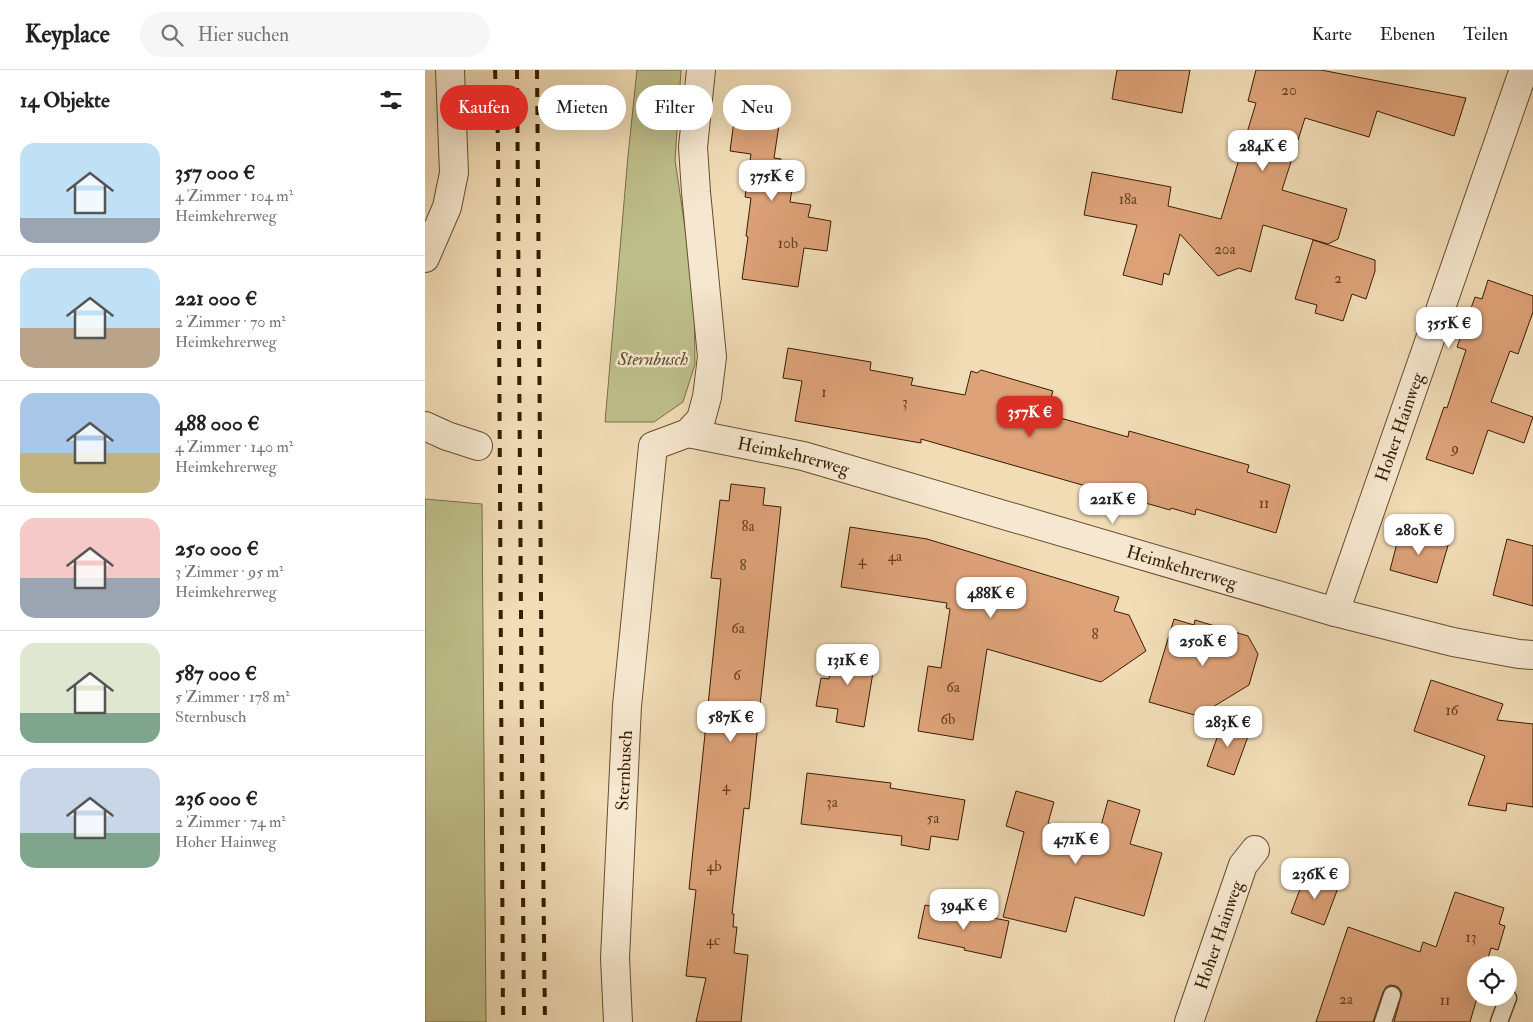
<!DOCTYPE html>
<html lang="de">
<head>
<meta charset="utf-8">
<style>
  :root { --surface:#fff; --page:#f6f6f6; --text:#222; --muted:#767676; --line:#e0e0e0; --accent:#d93025 }
  body { margin:0; font-family:"IM FELL Double Pica",serif; background:var(--page); color:var(--text); height:100vh; display:flex; flex-direction:column; font-size:19px; white-space:nowrap }
  * { box-sizing:border-box; margin:0 }
  p { font-size:16px; color:var(--muted) }
  .icon { flex:none; width:28px; height:28px; fill:none; stroke:currentColor; stroke-width:2; stroke-linecap:round; stroke-linejoin:round }
  .map { position:relative; flex:1; overflow:hidden }
  .drawer { display:flex; flex-direction:column; background:var(--surface); width:425px }
  .drawer>* { flex:none }
  .top-card { position:absolute; left:15px; top:15px; width:475px; height:45px; display:flex; gap:10px }
  .controls { position:absolute; left:1042px; top:886px; display:grid; gap:10px }
  .controls a { display:grid; place-items:center; width:50px; height:50px; border-radius:50%; background:var(--surface); box-shadow:0 5px 20px #0002; font-size:25px }
  .price { position:absolute; translate:-50% -42px; padding:0 11px; border-radius:10px; background:#fff; color:#222; font-size:16px; line-height:32px; filter:drop-shadow(0 1px 2px #0008) }
  .price::after { content:''; position:absolute; left:50%; top:30px; width:15px; height:11px; margin-left:-8px; background:inherit; clip-path:polygon(0 0,100% 0,50% 100%) }
  .price.selected { background:var(--accent); color:#fff }
  ul { padding:0; list-style:none }
  li { display:flex; align-items:center; gap:15px; height:125px; padding:0 20px }
  li+li { border-top:1px solid var(--line) }
  li span { display:grid; place-items:center; flex:none; width:140px; height:100px; border-radius:15px; color:#555 }
  li>.icon { margin-inline-start:auto }
  span .icon { width:60px; height:60px; fill:#fffc; stroke-width:1 }
  li b { font-size:21px }
  h2 { display:flex; justify-content:space-between; align-items:center; height:60px; padding:0 20px; font-size:21px }
  .chip { padding:0 18px; border-radius:22px; background:var(--surface); box-shadow:0 5px 20px #0002; font-size:18px; line-height:45px }
  .chip.selected { background:var(--accent); color:#fff }
  header { display:flex; align-items:center; gap:30px; box-sizing:border-box; height:70px; padding:0 25px; background:var(--surface); border-bottom:1px solid var(--line) }
  header strong { font-size:24px }
  nav { display:flex; gap:28px; margin-inline-start:auto; font-size:18px }
  .search { width:350px; height:45px; background:var(--page); display:flex; align-items:center; gap:12px; box-sizing:border-box; padding:0 18px; border-radius:28px; color:var(--muted); font-size:19px }
  main { display:flex; flex:1; min-height:0 }
  .map>svg:first-child { display:block }
  .green { fill:#bebf8b; stroke:#7c6e46 }
  .building { fill:#dea279; stroke:#391d01 }
  .lines { fill:none; stroke-linecap:round; stroke-linejoin:round }
  .service-casing { stroke:#674d2e; stroke-width:19 }
  .minor-casing { stroke:#674d2e; stroke-width:30 }
  .service { stroke:#f6e8d0; stroke-width:16 }
  .minor { stroke:#f6e8d0; stroke-width:28 }
  .rail { stroke:#391d01; stroke-width:4; stroke-dasharray:9 9; stroke-linecap:butt }
  .labels { text-anchor:middle; dominant-baseline:central; stroke-width:5; stroke-linejoin:round; paint-order:stroke }
  .number-label { font-size:15px; fill:#623e1f }
  .park-label { font-size:18px; font-style:italic; fill:#614e2a; stroke:#f6e8d0 }
  .street-label { font-size:18px; fill:#391d01; stroke:#f6e8d0 }
</style>
</head>
<body>
<header>
<strong>Keyplace</strong>
<div class="search"><svg class="icon" aria-label="search" viewBox="0 0 24 24"><circle cx="10" cy="10" r="6"/><path d="M15 15l6 6"/></svg>Hier suchen</div>
<nav><a>Karte</a><a>Ebenen</a><a>Teilen</a></nav>
</header>
<main>
<section class="drawer">
<h2>14 Objekte<svg class="icon" aria-label="filters" viewBox="0 0 24 24"><path d="M4 7h16M4 17h16"/><circle cx="9" cy="7" r="2"/><circle cx="15" cy="17" r="2"/></svg></h2>
<ul>
<li><span style="background:linear-gradient(#bfe0f5 75%,#9aa5b1 0)"><svg class="icon" aria-label="home" viewBox="0 0 24 24"><path d="M3 11l9-7 9 7M6 9v11h12V9"/></svg></span><div><b>357 000 €</b><p>4 Zimmer · 104 m²</p><p>Heimkehrerweg</p></div></li>
<li><span style="background:linear-gradient(#bfe0f5 60%,#b9a48a 0)"><svg class="icon" aria-label="home" viewBox="0 0 24 24"><path d="M3 11l9-7 9 7M6 9v11h12V9"/></svg></span><div><b>221 000 €</b><p>2 Zimmer · 70 m²</p><p>Heimkehrerweg</p></div></li>
<li><span style="background:linear-gradient(#a9c7e8 60%,#c2b280 0)"><svg class="icon" aria-label="home" viewBox="0 0 24 24"><path d="M3 11l9-7 9 7M6 9v11h12V9"/></svg></span><div><b>488 000 €</b><p>4 Zimmer · 140 m²</p><p>Heimkehrerweg</p></div></li>
<li><span style="background:linear-gradient(#f6c9c9 60%,#9aa5b1 0)"><svg class="icon" aria-label="home" viewBox="0 0 24 24"><path d="M3 11l9-7 9 7M6 9v11h12V9"/></svg></span><div><b>250 000 €</b><p>3 Zimmer · 95 m²</p><p>Heimkehrerweg</p></div></li>
<li><span style="background:linear-gradient(#dfe7d0 70%,#7fa58c 0)"><svg class="icon" aria-label="home" viewBox="0 0 24 24"><path d="M3 11l9-7 9 7M6 9v11h12V9"/></svg></span><div><b>587 000 €</b><p>5 Zimmer · 178 m²</p><p>Sternbusch</p></div></li>
<li><span style="background:linear-gradient(#c9d6e8 65%,#7fa58c 0)"><svg class="icon" aria-label="home" viewBox="0 0 24 24"><path d="M3 11l9-7 9 7M6 9v11h12V9"/></svg></span><div><b>236 000 €</b><p>2 Zimmer · 74 m²</p><p>Hoher Hainweg</p></div></li>
</ul>
</section>
<div class="map">
<svg width="1108" height="952" viewBox="0 0 1108 952">
  <rect width="100%" height="100%" fill="#f1dcb6"/>
  <filter id="stains"><feTurbulence type="fractalNoise" baseFrequency=".004" numOctaves="4"/><feColorMatrix values="0 0 0 0 .2 0 0 0 0 .09 0 0 0 0 .02 0 0 0 .5 -.17"/></filter>
  <radialGradient id="worn" r=".72"><stop offset=".6" stop-color="#630" stop-opacity="0"/><stop offset="1" stop-color="#630" stop-opacity=".3"/></radialGradient>
  <path class="green" d="M 212,0 L 256,0 L 250,90 L 269,219 L 270,294 L 258,332 L 229,352 L 180,352 L 203,86 Z
    M 0,429 L 57,434 L 61,952 L 0,952 Z"/>
  <path class="building" d="M 692,0 L 765,0 L 757,43 L 687,29 Z
    M 831,0 L 896,0 L 1041,28 L 1029,66 L 952,41 L 944,67 L 880,48 L 857,120 L 922,139 L 913,169 L 903,174 L 838,155 L 826,202 L 814,198 L 793,206 L 755,164 L 744,205 L 739,203 L 737,215 L 698,205 L 712,155 L 659,145 L 667,102 L 746,117 L 743,136 L 796,149 L 831,33 L 823,31 Z
    M 312,29 L 357,35 L 349,88 L 356,89 L 353,111 L 368,113 L 365,132 L 386,135 L 383,147 L 406,151 L 402,181 L 379,178 L 373,217 L 317,209 L 323,167 L 321,166 L 326,128 L 320,127 L 326,84 L 305,81 Z
    M 888,170 L 950,190 L 950,201 L 941,229 L 927,224 L 918,251 L 890,243 L 892,235 L 870,229 Z
    M 1063,210 L 1108,226 L 1108,242 L 1093,284 L 1085,281 L 1066,332 L 1108,347 L 1099,373 L 1063,360 L 1048,404 L 1001,389 L 1019,337 L 1022,338 L 1041,280 L 1032,277 L 1050,227 L 1057,229 Z
    M 363,278 L 446,292 L 445,300 L 488,308 L 486,315 L 540,325 L 546,301 L 552,303 L 556,300 L 628,321 L 621,344 L 703,367 L 704,361 L 824,395 L 822,402 L 865,415 L 851,463 L 771,439 L 770,445 L 746,438 L 745,440 L 496,369 L 496,373 L 370,351 L 377,311 L 358,308 Z
    M 306,414 L 340,418 L 338,435 L 356,437 L 324,739 L 319,738 L 307,844 L 309,844 L 308,857 L 312,857 L 309,883 L 323,885 L 316,952 L 271,952 L 281,908 L 261,906 L 271,820 L 264,819 L 296,509 L 286,508 L 295,430 L 304,431 Z
    M 425,457 L 502,469 L 694,527 L 689,541 L 704,545 L 721,581 L 676,612 L 562,579 L 548,670 L 493,661 L 503,596 L 516,598 L 525,539 L 521,538 L 522,533 L 416,517 Z
    M 976,458 L 1024,472 L 1012,513 L 965,500 Z
    M 1082,469 L 1108,476 L 1108,536 L 1068,525 Z
    M 749,549 L 769,555 L 770,550 L 823,566 L 833,584 L 824,615 L 773,646 L 724,632 Z
    M 409,578 L 451,584 L 439,657 L 411,652 L 413,639 L 391,636 L 396,608 L 404,609 Z
    M 1006,610 L 1078,634 L 1072,650 L 1108,654 L 1108,737 L 1082,733 L 1081,741 L 1043,735 L 1060,686 L 989,661 Z
    M 798,651 L 825,661 L 809,705 L 782,696 Z
    M 382,703 L 466,713 L 465,718 L 540,730 L 533,770 L 506,766 L 504,780 L 476,775 L 477,766 L 376,754 Z
    M 591,721 L 629,732 L 623,753 L 673,767 L 683,730 L 715,740 L 705,774 L 737,783 L 719,846 L 650,827 L 641,862 L 578,847 L 599,762 L 581,756 Z
    M 880,806 L 913,818 L 899,855 L 866,843 Z
    M 1030,822 L 1079,838 L 1074,854 L 1080,856 L 1073,880 L 1066,878 L 1061,895 L 1051,895 L 1052,928 L 1045,952 L 969,952 L 977,923 L 974,918 L 971,916 L 965,915 L 961,917 L 958,922 L 948,952 L 891,952 L 923,857 L 995,882 L 998,872 L 1011,877 Z
    M 500,835 L 584,851 L 576,888 L 539,880 L 540,878 L 493,868 Z"/>
  <g class="lines">
    <g class="service-casing">
      <path id="service" d="M 958,952 L 967,925
        M 1074,952 L 1083,928"/>
    </g>
    <g class="minor-casing">
      <g id="minor">
        <path d="M 0,188 L 22,137 L 29,103 L 25,0"/>
        <path d="M 0,356 L 22,366 L 53,376"/>
        <path id="s1" d="M 263,363 L 378,386 L 910,542 L 1028,572 L 1094,584 L 1108,585"/>
        <path id="s2" d="M 910,542 L 1098,2"/>
        <path id="s3" d="M 193,952 L 190,888 L 202,636 L 228,376 L 263,363 L 276,349 L 282,327 L 287,287 L 271,122 L 268,77 L 276,0"/>
        <path id="s4" d="M 764,952 L 818,795 L 830,780"/>
      </g>
    </g>
    <use href="#service" class="service"/>
    <use href="#minor" class="minor"/>
    <path class="rail" d="M 70,0 L 73,69 L 78,952
      M 92,0 L 99,952
      M 112,0 C 115,317 116,635 120,952"/>
  </g>
  <g class="labels">
    <g class="number-label">
      <text x="864" y="20">20</text>
      <text x="703" y="129">18a</text>
      <text x="363" y="173">10b</text>
      <text x="800" y="179">20a</text>
      <text x="913" y="208">2</text>
      <text x="399" y="322">1</text>
      <text x="480" y="332">3</text>
      <text x="1030" y="378">9</text>
      <text x="839" y="433">11</text>
      <text x="323" y="456">8a</text>
      <text x="470" y="486">4a</text>
      <text x="437" y="490">4</text>
      <text x="318" y="495">8</text>
      <text x="313" y="558">6a</text>
      <text x="670" y="564">8</text>
      <text x="312" y="605">6</text>
      <text x="528" y="617">6a</text>
      <text x="1027" y="640">16</text>
      <text x="523" y="649">6b</text>
      <text x="301" y="716">4</text>
      <text x="407" y="732">3a</text>
      <text x="508" y="748">5a</text>
      <text x="289" y="796">4b</text>
      <text x="1046" y="867">13</text>
      <text x="288" y="870">4c</text>
      <text x="921" y="929">2a</text>
      <text x="1020" y="930">11</text>
    </g>
    <g class="park-label">
      <text x="228" y="289">Sternbusch</text>
    </g>
    <g class="street-label">
      <text stroke="none"><textPath href="#s2" startOffset="196">Hoher Hainweg</textPath></text>
      <text stroke="none"><textPath href="#s1" startOffset="108">Heimkehrerweg</textPath></text>
      <text stroke="none"><textPath href="#s1" startOffset="512">Heimkehrerweg</textPath></text>
      <text stroke="none"><textPath href="#s3" startOffset="252">Sternbusch</textPath></text>
      <text stroke="none"><textPath href="#s4" startOffset="92">Hoher Hainweg</textPath></text>
    </g>
  </g>
  <rect width="100%" height="100%" filter="url(#stains)"/>
  <rect width="100%" height="100%" fill="url(#worn)"/>
</svg>
<div class="controls">
<a><svg class="icon" aria-label="locate" viewBox="0 0 24 24"><circle cx="12" cy="12" r="6"/><path d="M12 2v4M12 18v4M2 12h4M18 12h4"/></svg></a>
</div>
<b class="price" style="left:838px;top:102px">284K €</b>
<b class="price" style="left:347px;top:132px">375K €</b>
<b class="price" style="left:1024px;top:279px">355K €</b>
<b class="price selected" style="left:605px;top:368px">357K €</b>
<b class="price" style="left:688px;top:455px">221K €</b>
<b class="price" style="left:994px;top:486px">280K €</b>
<b class="price" style="left:566px;top:549px">488K €</b>
<b class="price" style="left:778px;top:597px">250K €</b>
<b class="price" style="left:423px;top:616px">131K €</b>
<b class="price" style="left:306px;top:673px">587K €</b>
<b class="price" style="left:803px;top:678px">283K €</b>
<b class="price" style="left:651px;top:795px">471K €</b>
<b class="price" style="left:890px;top:830px">236K €</b>
<b class="price" style="left:539px;top:861px">394K €</b>
<div class="top-card">
<a class="chip selected">Kaufen</a>
<a class="chip">Mieten</a>
<a class="chip">Filter</a>
<a class="chip">Neu</a>
</div>
</div>
</main>
</body>
</html>
